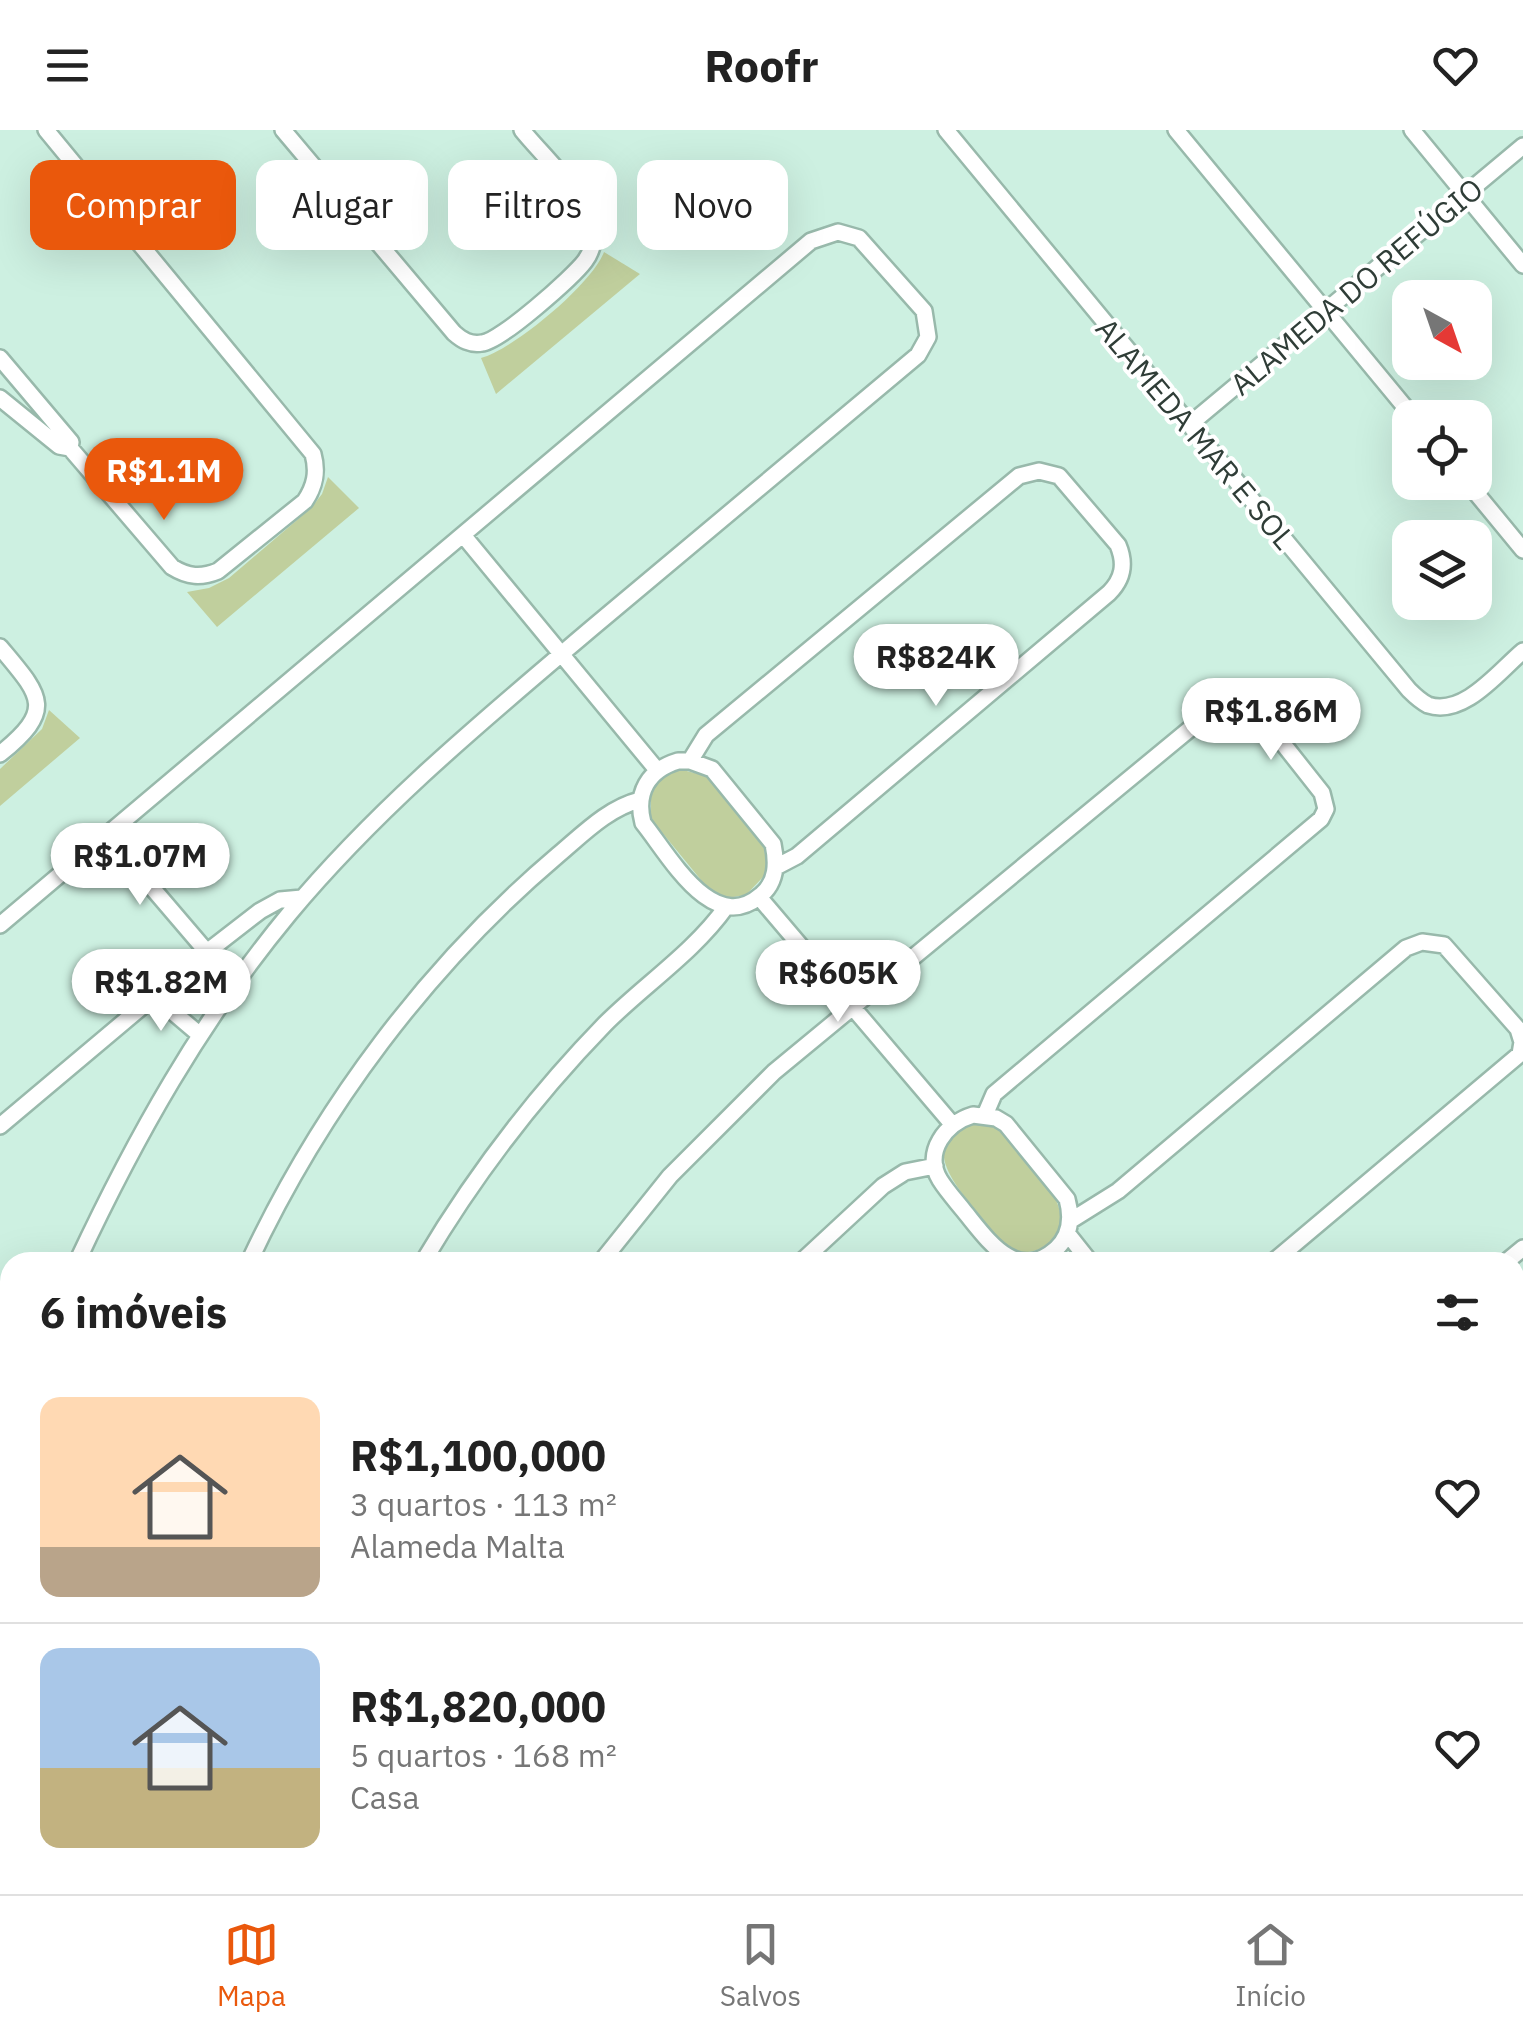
<!DOCTYPE html>
<html lang="pt">
<head>
<meta charset="utf-8">
<style>
  :root { --surface:#fff; --page:#f6f6f6; --text:#222; --muted:#767676; --line:#e0e0e0; --accent:#ea580c }
  body { margin:0; font-family:"IBM Plex Sans",sans-serif; background:var(--page); color:var(--text); height:100vh; display:flex; flex-direction:column; font-size:38px; white-space:nowrap }
  * { box-sizing:border-box; margin:0 }
  p { font-size:32px; color:var(--muted) }
  .icon { flex:none; width:55px; height:55px; fill:none; stroke:currentColor; stroke-width:2; stroke-linecap:round; stroke-linejoin:round }
  .map { position:relative; flex:1; overflow:hidden }
  .sheet { position:absolute; left:0px; top:1122px; width:1525px; height:642px; display:flex; flex-direction:column; background:var(--surface); border-radius:30px 30px 0 0; box-shadow:0 10px 40px #0002 }
  .sheet>* { flex:none }
  .guide { position:absolute; left:30px; top:30px; width:1000px; height:90px; display:flex; gap:20px }
  .needle { width:65px; rotate:140deg }
  .buttons { position:absolute; left:1392px; top:150px; display:grid; gap:20px }
  .buttons a { display:grid; place-items:center; width:100px; height:100px; border-radius:20px; background:var(--surface); box-shadow:0 10px 40px #0002; font-size:50px }
  .price { position:absolute; translate:-50% -85px; padding:0 22px; border-radius:35px; background:#fff; color:#222; font-size:32px; line-height:65px; filter:drop-shadow(0 2px 5px #0008) }
  .price::after { content:''; position:absolute; left:50%; top:60px; width:30px; height:22px; margin-left:-15px; background:inherit; clip-path:polygon(0 0,100% 0,50% 100%) }
  .price.selected { background:var(--accent); color:#fff }
  ul { padding:0; list-style:none }
  li { display:flex; align-items:center; gap:30px; height:250px; padding:0 40px }
  li+li { border-top:2px solid var(--line) }
  li span { display:grid; place-items:center; flex:none; width:280px; height:200px; border-radius:20px; color:#555 }
  li>.icon { margin-inline-start:auto }
  span .icon { width:120px; height:120px; fill:#fffc; stroke-width:1 }
  li b { font-size:42px }
  h2 { display:flex; justify-content:space-between; align-items:center; height:120px; padding:0 40px; font-size:42px }
  .tag { padding:0 35px; border-radius:20px; background:var(--surface); box-shadow:0 10px 40px #0002; font-size:35px; line-height:90px }
  .tag.selected { background:var(--accent); color:#fff }
  header { display:flex; justify-content:space-between; align-items:center; height:130px; padding:0 40px; background:var(--surface); font-size:45px; font-weight:700 }
  .menu { display:flex; justify-content:space-around; align-items:center; height:140px; border-top:2px solid var(--line); background:var(--surface); font-size:28px; color:var(--muted) }
  .menu a { display:grid; justify-items:center; gap:5px }
  .menu .selected { color:var(--accent) }
  .map>svg:first-child { display:block }
  .green { fill:#c0cf9d }
  .lines { fill:none; stroke-linecap:round; stroke-linejoin:round }
  .minor-casing { stroke:#98b9ab; stroke-width:20 }
  .minor { stroke:#fff; stroke-width:15 }
  .labels { text-anchor:middle; dominant-baseline:central; stroke-width:8; stroke-linejoin:round; paint-order:stroke }
  .street-label { font-size:30px; fill:#2f3d37; stroke:#fff }
</style>
</head>
<body>
<header><svg class="icon" aria-label="menu" viewBox="0 0 24 24"><path d="M4 6h16M4 12h16M4 18h16"/></svg>Roofr<svg class="icon" aria-label="heart" viewBox="0 0 24 24"><path d="M12 20l-8-8c-3-5 5-10 8-4 3-6 11-1 8 4z"/></svg></header>
<div class="map">
<svg width="1523" height="1764" viewBox="0 0 1523 1764">
  <rect width="100%" height="100%" fill="#cdf0e1"/>
  <path class="green" d="M 604,122 L 640,144 L 496,264 L 481,228 C 514,219 592,154 604,122 Z
    M 328,347 L 359,378 L 217,497 L 187,462 L 209,458 L 229,448 L 311,378 L 322,364 Z
    M 49,580 L 80,608 L 0,676 L 0,639 L 42,599 Z
    M 679,639 L 706,646 L 764,718 L 767,736 L 765,745 L 746,765 L 727,768 L 710,761 L 651,689 L 651,662 L 662,647 Z
    M 974,994 L 993,996 L 1001,1000 C 1022,1025 1087,1081 1049,1113 C 1040,1121 1025,1125 1013,1120 C 997,1114 987,1095 977,1082 C 955,1055 916,1010 974,994 Z
    M 1523,1618 L 1523,1764 L 1356,1764 L 1366,1755 L 1515,1755 L 1515,1625 Z"/>
  <g class="lines">
    <g class="minor-casing">
      <path id="minor" d="M 283,0 L 454,203 C 462,210 470,215 482,213 C 500,212 573,147 585,131 C 591,123 594,111 594,101 C 592,71 541,24 522,0
        M 946,0 L 1409,560 C 1414,565 1422,572 1428,575 C 1464,587 1499,541 1523,521
        M 1176,0 L 1414,288
        M 1412,0 L 1523,135
        M 0,228 L 71,312 L 70,318 L 172,437 C 188,447 201,448 218,441 L 305,371 C 315,356 318,342 313,324 L 46,0
        M 0,268 L 59,316 L 70,318
        M 1189,295 L 1523,16
        M 1467,352 L 1523,420
        M 463,405 L 657,640
        M 0,517 C 41,566 56,579 0,624
        M 678,631 L 690,631 L 712,639 L 773,714 C 777,733 777,752 761,765 C 713,807 669,725 643,693 C 635,663 648,640 678,631 Z
        M 690,631 L 706,605 L 1019,346 L 1039,341 L 1059,346 L 1118,415 C 1126,434 1123,449 1109,463 L 797,726 L 776,737
        M 107,705 L 207,822
        M 759,767 L 952,994
        M 0,795 L 811,111 L 838,102 L 859,108 L 924,181 L 928,207 L 918,225 C 809,316 701,407 592,498 C 486,588 379,676 289,784 C 201,890 135,1008 77,1132
        M 154,866 L 200,905
        M 973,985 L 996,988 L 1006,994 L 1067,1069 C 1072,1087 1071,1105 1056,1119 C 1016,1154 987,1109 964,1081 C 956,1071 947,1061 940,1050 C 923,1022 946,993 973,985 Z
        M 0,996 L 207,822 L 260,781 L 280,770 L 302,768
        M 1070,1091 L 1118,1061 L 1406,818 L 1422,812 L 1444,815 L 1518,899 L 1522,912 L 1520,924 L 1273,1132
        M 1067,1103 L 1090,1132
        M 249,1132 C 321,978 428,835 558,725 C 583,704 608,678 640,670
        M 423,1132 C 474,1046 535,966 605,894 C 644,855 694,822 726,777
        M 601,1132 L 670,1046 L 774,942 L 1220,574 L 1239,572 L 1254,577 L 1322,663 L 1326,679 L 1321,689 L 994,964 L 985,985
        M 801,1132 L 883,1056 L 905,1042 L 935,1036
        M 1506,1132 L 1523,1118
        M 1515,1506 L 1523,1511
        M 1515,1544 L 1523,1537
        M 1272,1764 L 1282,1755"/>
    </g>
    <use href="#minor" class="minor"/>
  </g>
  <g class="labels">
    <g class="street-label">
      <text transform="translate(1356 156) rotate(-40)">ALAMEDA DO REFÚGIO</text>
      <text transform="translate(1196 303) rotate(50)">ALAMEDA MAR E SOL</text>
    </g>
  </g>
</svg>
<div class="buttons">
<a><svg class="needle" viewBox="-14 -14 28 28"><path d="M0-13l5 13h-10z" fill="#e53935"/><path d="M0 13l5-13h-10z" fill="#767676"/></svg></a>
<a><svg class="icon" aria-label="locate" viewBox="0 0 24 24"><circle cx="12" cy="12" r="6"/><path d="M12 2v4M12 18v4M2 12h4M18 12h4"/></svg></a>
<a><svg class="icon" aria-label="layers" viewBox="0 0 24 24"><path d="M12 4l9 5-9 5-9-5zM3 14l9 5 9-5"/></svg></a>
</div>
<b class="price selected" style="left:164px;top:393px">R$1.1M</b>
<b class="price" style="left:936px;top:579px">R$824K</b>
<b class="price" style="left:1271px;top:633px">R$1.86M</b>
<b class="price" style="left:140px;top:778px">R$1.07M</b>
<b class="price" style="left:838px;top:895px">R$605K</b>
<b class="price" style="left:161px;top:904px">R$1.82M</b>
<div class="guide">
<a class="tag selected">Comprar</a>
<a class="tag">Alugar</a>
<a class="tag">Filtros</a>
<a class="tag">Novo</a>
</div>
<section class="sheet">
<h2>6 imóveis<svg class="icon" aria-label="filters" viewBox="0 0 24 24"><path d="M4 7h16M4 17h16"/><circle cx="9" cy="7" r="2"/><circle cx="15" cy="17" r="2"/></svg></h2>
<ul>
<li><span style="background:linear-gradient(#ffd9b3 75%,#b9a48a 0)"><svg class="icon" aria-label="home" viewBox="0 0 24 24"><path d="M3 11l9-7 9 7M6 9v11h12V9"/></svg></span><div><b>R$1,100,000</b><p>3 quartos · 113 m²</p><p>Alameda Malta</p></div><svg class="icon" aria-label="heart" viewBox="0 0 24 24"><path d="M12 20l-8-8c-3-5 5-10 8-4 3-6 11-1 8 4z"/></svg></li>
<li><span style="background:linear-gradient(#a9c7e8 60%,#c2b280 0)"><svg class="icon" aria-label="home" viewBox="0 0 24 24"><path d="M3 11l9-7 9 7M6 9v11h12V9"/></svg></span><div><b>R$1,820,000</b><p>5 quartos · 168 m²</p><p>Casa</p></div><svg class="icon" aria-label="heart" viewBox="0 0 24 24"><path d="M12 20l-8-8c-3-5 5-10 8-4 3-6 11-1 8 4z"/></svg></li>
</ul>
</section>
</div>
<nav class="menu">
<a class="selected"><svg class="icon" aria-label="map" viewBox="0 0 24 24"><path d="M3 6l6-2 6 2 6-2v14l-6 2-6-2-6 2zM9 4v14M15 6v14"/></svg>Mapa</a>
<a><svg class="icon" aria-label="saved" viewBox="0 0 24 24"><path d="M7 4h10v16l-5-4-5 4z"/></svg>Salvos</a>
<a><svg class="icon" aria-label="home" viewBox="0 0 24 24"><path d="M3 11l9-7 9 7M6 9v11h12V9"/></svg>Início</a>
</nav>
</body>
</html>
